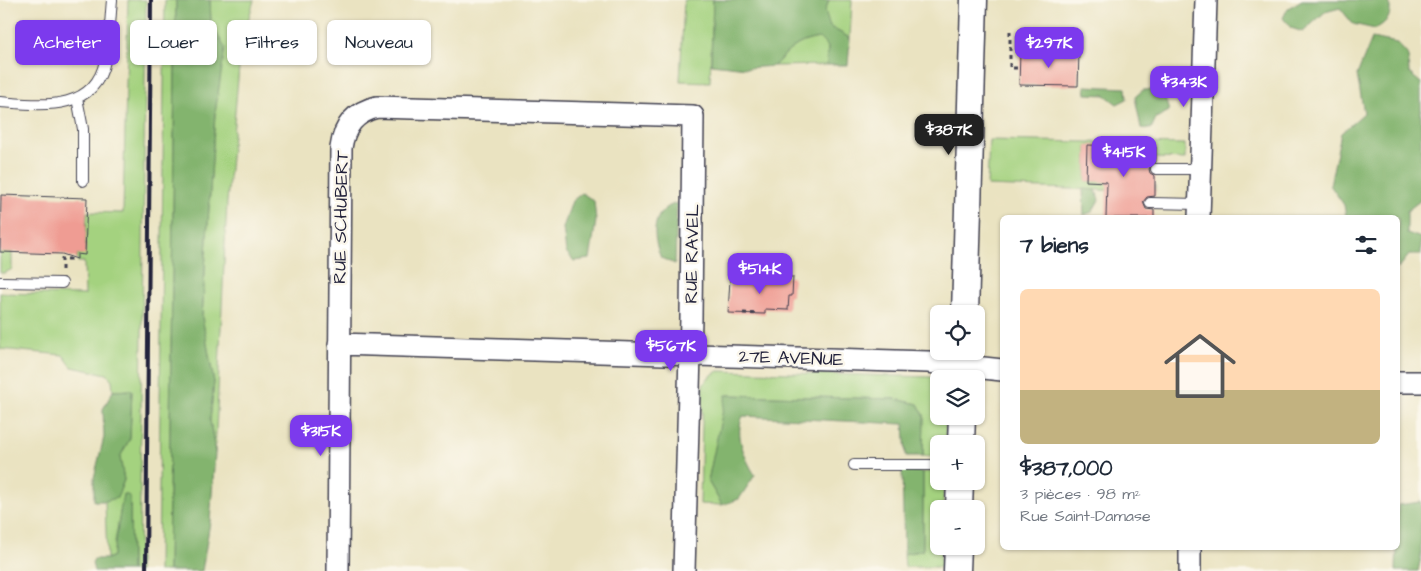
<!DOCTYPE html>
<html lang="fr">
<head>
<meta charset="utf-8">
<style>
  :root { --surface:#fff; --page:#f6f6f7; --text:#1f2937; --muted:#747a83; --accent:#7c3aed }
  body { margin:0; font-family:"Architects Daughter",sans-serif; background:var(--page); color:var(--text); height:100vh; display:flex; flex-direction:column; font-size:19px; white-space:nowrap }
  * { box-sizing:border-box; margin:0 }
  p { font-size:16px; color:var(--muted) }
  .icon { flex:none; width:28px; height:28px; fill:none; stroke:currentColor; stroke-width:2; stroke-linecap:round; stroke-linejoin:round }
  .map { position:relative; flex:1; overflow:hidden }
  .side { position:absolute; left:1000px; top:215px; width:400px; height:335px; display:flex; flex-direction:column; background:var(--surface); border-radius:8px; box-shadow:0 1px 4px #0004 }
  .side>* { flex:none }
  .guide { position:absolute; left:15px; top:20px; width:475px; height:45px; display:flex; gap:10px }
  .buttons { position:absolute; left:930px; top:305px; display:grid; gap:10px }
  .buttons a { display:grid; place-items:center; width:55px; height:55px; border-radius:8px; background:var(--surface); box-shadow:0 1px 4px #0004; font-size:25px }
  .price { position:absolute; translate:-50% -42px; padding:0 11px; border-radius:10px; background:var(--accent); color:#fff; font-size:16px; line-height:32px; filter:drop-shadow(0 1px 2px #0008) }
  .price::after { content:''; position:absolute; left:50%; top:30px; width:15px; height:11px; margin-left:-8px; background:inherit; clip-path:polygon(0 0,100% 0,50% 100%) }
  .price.on { background:#222; color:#fff }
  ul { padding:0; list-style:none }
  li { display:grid; align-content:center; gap:10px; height:265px; padding:0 20px }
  li span { display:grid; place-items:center; height:155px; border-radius:8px; color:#555 }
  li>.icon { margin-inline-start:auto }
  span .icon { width:90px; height:90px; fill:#fffc; stroke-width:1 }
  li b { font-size:21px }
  h2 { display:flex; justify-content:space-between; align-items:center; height:60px; padding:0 20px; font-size:21px }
  .tag { padding:0 18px; border-radius:8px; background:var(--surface); box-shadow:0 1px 4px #0004; font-size:18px; line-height:45px }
  .tag.on { background:var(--accent); color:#fff }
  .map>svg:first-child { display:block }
  .green { fill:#a4d27f; stroke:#637a5d }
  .forest { fill:#83b46e; stroke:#526b54 }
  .building { fill:#ef9c93 }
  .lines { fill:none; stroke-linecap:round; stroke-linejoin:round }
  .service-casing { stroke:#403f4f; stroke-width:12 }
  .minor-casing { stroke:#403f4f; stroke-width:24 }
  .tertiary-casing { stroke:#403f4f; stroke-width:29 }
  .path { stroke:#403f4f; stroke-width:3; stroke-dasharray:4 4; stroke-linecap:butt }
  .service { stroke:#fff; stroke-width:10 }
  .minor { stroke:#fff; stroke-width:21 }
  .tertiary { stroke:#fff; stroke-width:26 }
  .rail { stroke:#22223b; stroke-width:4 }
  .labels { text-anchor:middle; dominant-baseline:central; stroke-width:5; stroke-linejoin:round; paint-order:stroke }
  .street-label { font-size:18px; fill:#22223b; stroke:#fbf7ec }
</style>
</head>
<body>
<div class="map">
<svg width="1421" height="571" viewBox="0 0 1421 571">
  <rect width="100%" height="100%" fill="#fbf7ec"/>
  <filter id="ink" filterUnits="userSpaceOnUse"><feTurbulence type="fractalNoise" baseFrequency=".02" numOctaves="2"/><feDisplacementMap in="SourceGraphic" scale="10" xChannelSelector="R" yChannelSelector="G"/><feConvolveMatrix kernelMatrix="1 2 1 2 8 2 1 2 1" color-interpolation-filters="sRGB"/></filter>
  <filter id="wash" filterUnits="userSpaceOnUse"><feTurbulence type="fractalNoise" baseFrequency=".0096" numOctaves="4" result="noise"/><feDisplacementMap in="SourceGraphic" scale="20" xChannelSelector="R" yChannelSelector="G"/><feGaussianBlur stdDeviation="1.12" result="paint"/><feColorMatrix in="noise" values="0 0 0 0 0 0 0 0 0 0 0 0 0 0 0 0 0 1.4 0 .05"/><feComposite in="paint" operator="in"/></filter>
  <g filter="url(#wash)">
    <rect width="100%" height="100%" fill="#eae3c1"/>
    <path class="green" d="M 128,0 L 146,0 L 139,571 L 131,571 L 130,497 L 123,495 L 113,556 L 107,559 L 105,501 L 117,497 L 124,480 L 120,457 L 130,438 L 132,390 L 113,391 L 112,380 L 107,374 L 72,367 L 63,355 L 0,349 L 0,293 L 85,295 L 84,262 L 78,262 L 77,254 L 85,254 L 87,212 L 123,213 Z
      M 165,0 L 176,0 L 168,571 L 158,571 Z
      M 210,0 L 254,0 L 241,45 L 227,202 L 215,453 L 210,420 L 214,382 L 202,317 L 215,113 L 224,48 L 211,23 Z
      M 684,0 L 713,0 L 710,82 L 680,81 Z
      M 829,0 L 852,0 L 850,38 L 830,27 L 825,11 Z
      M 819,38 L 828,47 L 827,65 L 774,66 C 790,49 796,42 819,38 Z
      M 989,140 L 1185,144 L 1185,159 L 1156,158 L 1156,147 L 1087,145 L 1086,181 L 1155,185 L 1155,192 L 987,186 Z
      M 0,252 L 12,252 L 12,269 L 5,273 L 0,273 Z
      M 718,371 L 931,377 L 939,381 L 939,416 L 946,416 L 945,444 L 939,444 L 938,457 L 923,456 L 924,415 L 918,404 L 895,399 L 727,395 L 708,481 L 722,505 L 700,504 L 703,385 L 709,377 Z
      M 923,472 L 939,472 L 939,481 L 944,481 L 943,509 L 939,509 L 941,567 L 905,567 L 904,554 L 923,550 Z"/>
    <path class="forest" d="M 176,0 L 210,0 L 211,23 L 225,48 L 215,113 L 202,317 L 214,382 L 210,420 L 215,453 L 210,522 L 202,571 L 168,571 Z
      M 713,0 L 829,0 L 825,11 L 830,27 L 850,38 L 848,65 L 827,65 L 828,47 L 819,38 C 796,42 790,49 774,66 L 747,68 L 711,64 Z
      M 1302,0 L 1389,0 C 1392,16 1389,21 1375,29 L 1353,24 L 1340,8 L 1325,12 L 1303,32 L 1291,28 L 1283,18 L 1288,8 Z
      M 1372,38 L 1397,43 L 1408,55 L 1409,73 L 1421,83 L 1421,200 L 1407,211 L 1407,233 L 1421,238 L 1421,255 L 1409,255 L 1398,269 L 1398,218 L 1346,217 L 1344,205 L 1330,185 L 1341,133 L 1364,113 L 1357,75 Z
      M 1085,86 L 1126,88 L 1127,99 L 1117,104 L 1105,95 L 1086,94 Z
      M 1162,89 L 1169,111 L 1156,118 L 1151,129 L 1141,128 L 1135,97 L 1143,90 Z
      M 1083,189 L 1096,190 L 1099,200 L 1092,212 L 1084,215 Z
      M 582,193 L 594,201 L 596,221 L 590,259 L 574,261 L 566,252 L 563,228 L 572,201 Z
      M 677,203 L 675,264 L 661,258 C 652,237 650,211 677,203 Z
      M 132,390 L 130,438 L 120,457 L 124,480 L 117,498 L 105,501 L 94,501 L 94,478 L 104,437 L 103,409 L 113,391 Z
      M 726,395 L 895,399 L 918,404 L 924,415 L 923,456 L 906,456 L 904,424 L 743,416 C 734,434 745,459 755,475 L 739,499 L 722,505 L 708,481 Z
      M 902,470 L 923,472 L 923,550 L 904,554 Z
      M 123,494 L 130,496 L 131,571 L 94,571 L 92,563 L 94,559 L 107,559 L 113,556 Z
      M 1421,502 L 1421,557 L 1418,571 L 1396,571 L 1398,505 Z"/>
    <g id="blocks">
      <path class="building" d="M 1020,52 L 1079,52 L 1078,86 L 1019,85 Z
        M 1087,145 L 1156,147 L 1156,162 L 1152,163 L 1149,169 L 1150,173 L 1155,176 L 1155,196 L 1147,197 L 1143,202 L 1146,209 L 1154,210 L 1154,218 L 1106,218 L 1107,182 L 1086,181 Z
        M 1,195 L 87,198 L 85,255 L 77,254 L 77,259 L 62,254 L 0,252 Z
        M 754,276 L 793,277 L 792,296 L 789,296 L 788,310 L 765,309 L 765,314 L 728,313 L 730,279 L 754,280 Z"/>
    </g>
  </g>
  <g filter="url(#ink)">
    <use href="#blocks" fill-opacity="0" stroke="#403f4f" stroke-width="1"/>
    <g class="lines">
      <g class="service-casing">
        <path id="service" d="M 77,98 L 83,129 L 83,181
          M 0,102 C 40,105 94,113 105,61 C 110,41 110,20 112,0
          M 1156,169 L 1200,169
          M 1150,203 L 1199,204
          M 0,282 L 62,283
          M 854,465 L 939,465"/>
      </g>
      <g class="minor-casing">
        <path id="minor" d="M 1199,218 L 1206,0
          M 339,344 L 928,362 L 1002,370
          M 1398,382 L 1421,382
          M 338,571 L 341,148 C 344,126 355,112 377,107 L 693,116 L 691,318 L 684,571
          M 1190,571 L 1190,548"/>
      </g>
      <g class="tertiary-casing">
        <path id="tertiary" d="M 965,314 L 974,0
          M 963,379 L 963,351
          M 961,444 L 962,416
          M 959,509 L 960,481
          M 957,571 L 958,546"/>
      </g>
      <path class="path" d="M 1010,31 L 1010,68 L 1019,68
        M 1056,33 L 1056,52
        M 1041,52 L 1042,33
        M 62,270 L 62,259 L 70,259 L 70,257
        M 743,313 L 758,314"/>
      <use href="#service" class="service"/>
      <use href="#minor" class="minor"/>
      <use href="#tertiary" class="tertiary"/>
      <path class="rail" d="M 146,571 L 151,0"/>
    </g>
  </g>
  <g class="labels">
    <g class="street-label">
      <text transform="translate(341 217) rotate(-89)">RUE SCHUBERT</text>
      <text transform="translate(692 254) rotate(-89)">RUE RAVEL</text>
      <text transform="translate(791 358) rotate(2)">27E AVENUE</text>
    </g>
  </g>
</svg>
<div class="buttons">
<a><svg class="icon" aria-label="locate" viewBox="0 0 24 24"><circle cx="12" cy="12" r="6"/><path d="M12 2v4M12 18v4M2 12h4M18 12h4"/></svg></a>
<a><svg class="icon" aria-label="layers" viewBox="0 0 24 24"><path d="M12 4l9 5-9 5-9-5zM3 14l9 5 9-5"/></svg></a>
<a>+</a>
<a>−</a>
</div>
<b class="price" style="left:1049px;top:69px">$297K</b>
<b class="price" style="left:1184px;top:108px">$343K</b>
<b class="price on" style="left:949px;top:156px">$387K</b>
<b class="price" style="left:1124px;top:178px">$415K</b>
<b class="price" style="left:760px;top:295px">$514K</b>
<b class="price" style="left:671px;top:372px">$567K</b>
<b class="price" style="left:321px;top:457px">$315K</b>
<div class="guide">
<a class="tag on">Acheter</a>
<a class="tag">Louer</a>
<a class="tag">Filtres</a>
<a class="tag">Nouveau</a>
</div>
<section class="side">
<h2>7 biens<svg class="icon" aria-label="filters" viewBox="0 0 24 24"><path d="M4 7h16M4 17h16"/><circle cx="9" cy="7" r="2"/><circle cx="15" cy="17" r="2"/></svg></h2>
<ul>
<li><span style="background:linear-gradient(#ffd9b3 65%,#c2b280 0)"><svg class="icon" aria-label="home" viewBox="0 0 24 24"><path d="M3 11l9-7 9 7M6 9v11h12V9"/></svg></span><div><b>$387,000</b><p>3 pièces · 98 m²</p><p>Rue Saint-Damase</p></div></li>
</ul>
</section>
</div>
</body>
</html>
